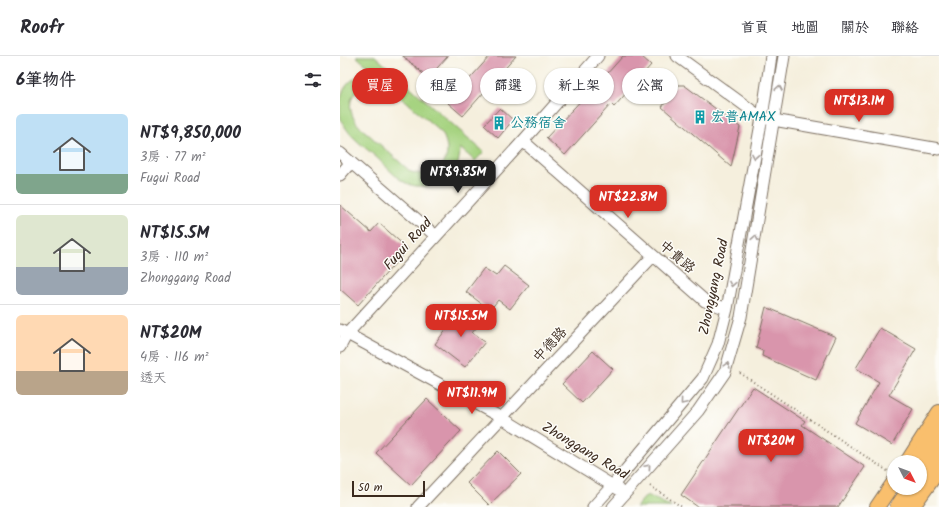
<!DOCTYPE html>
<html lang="zh-TW">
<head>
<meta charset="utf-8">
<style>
  :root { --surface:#fff; --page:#f7f7f7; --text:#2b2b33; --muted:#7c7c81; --line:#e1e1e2; --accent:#d93025 }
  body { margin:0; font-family:Kalam,"LXGW WenKai TC",sans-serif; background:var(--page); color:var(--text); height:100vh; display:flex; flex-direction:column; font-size:15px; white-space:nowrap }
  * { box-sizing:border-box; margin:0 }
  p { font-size:13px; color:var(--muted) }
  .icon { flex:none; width:22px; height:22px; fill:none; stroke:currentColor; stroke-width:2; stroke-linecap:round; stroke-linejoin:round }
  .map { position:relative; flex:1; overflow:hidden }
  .panel { display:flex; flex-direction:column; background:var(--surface); width:340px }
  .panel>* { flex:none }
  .banner { position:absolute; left:12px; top:12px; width:380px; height:36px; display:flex; gap:8px }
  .needle { width:26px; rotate:132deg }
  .fabs { position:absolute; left:547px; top:399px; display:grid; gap:8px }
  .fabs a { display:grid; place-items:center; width:40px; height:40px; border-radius:50%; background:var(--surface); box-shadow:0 1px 3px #0004; font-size:20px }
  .scale { position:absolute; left:12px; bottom:10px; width:73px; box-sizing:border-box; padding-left:4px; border:2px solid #3b2a1e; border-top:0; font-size:11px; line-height:14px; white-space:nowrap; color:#3b2a1e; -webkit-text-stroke:3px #fdfcf7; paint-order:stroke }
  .price { position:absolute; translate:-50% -34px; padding:0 9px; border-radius:8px; background:var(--accent); color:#fff; font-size:13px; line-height:26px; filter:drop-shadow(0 1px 2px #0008) }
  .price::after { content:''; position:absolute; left:50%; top:24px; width:12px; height:9px; margin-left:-6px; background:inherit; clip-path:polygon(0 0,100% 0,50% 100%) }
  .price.selected { background:#222; color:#fff }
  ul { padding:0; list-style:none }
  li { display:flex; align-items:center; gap:12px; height:100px; padding:0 16px }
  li+li { border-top:1px solid var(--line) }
  li span { display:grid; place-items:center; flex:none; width:112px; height:80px; border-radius:6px; color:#555 }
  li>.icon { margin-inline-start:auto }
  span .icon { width:48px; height:48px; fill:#fffc; stroke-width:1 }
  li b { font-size:17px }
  h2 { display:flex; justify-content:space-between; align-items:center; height:48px; padding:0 16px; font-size:17px }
  .chip { padding:0 14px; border-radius:18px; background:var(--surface); box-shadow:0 1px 3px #0004; font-size:14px; line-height:36px }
  .chip.selected { background:var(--accent); color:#fff }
  header { display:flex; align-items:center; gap:24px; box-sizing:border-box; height:56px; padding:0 20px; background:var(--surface); border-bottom:1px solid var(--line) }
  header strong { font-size:19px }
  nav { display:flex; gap:22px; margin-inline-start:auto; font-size:14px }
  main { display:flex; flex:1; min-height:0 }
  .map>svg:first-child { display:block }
  .green { fill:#a6d380; stroke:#707e4f; fill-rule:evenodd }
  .building { fill:#d995ac }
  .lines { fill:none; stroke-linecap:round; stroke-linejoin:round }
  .minor-casing { stroke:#7c6f61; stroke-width:13 }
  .major-casing { stroke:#7c6f61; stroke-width:16 }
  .highway-casing { stroke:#7c6f61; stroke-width:18 }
  .path { stroke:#7c6f61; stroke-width:2; stroke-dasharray:1 3; stroke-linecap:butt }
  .minor { stroke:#fff; stroke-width:11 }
  .major { stroke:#f9bf6d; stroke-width:14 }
  .highway { stroke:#f9bf6d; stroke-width:16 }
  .oneway { stroke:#a79f9a }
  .labels { text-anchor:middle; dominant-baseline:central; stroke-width:3; stroke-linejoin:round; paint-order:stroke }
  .culture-label { font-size:14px; fill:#0d838f; stroke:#fdfcf7; text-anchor:start }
  .street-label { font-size:14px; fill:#3b2a1e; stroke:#fdfcf7 }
</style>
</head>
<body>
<header>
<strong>Roofr</strong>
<nav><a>首頁</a><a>地圖</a><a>關於</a><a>聯絡</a></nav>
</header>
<main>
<section class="panel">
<h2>6筆物件<svg class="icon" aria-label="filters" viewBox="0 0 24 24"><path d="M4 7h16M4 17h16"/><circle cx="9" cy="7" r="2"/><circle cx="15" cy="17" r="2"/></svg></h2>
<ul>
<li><span style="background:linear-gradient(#bfe0f5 75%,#7fa58c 0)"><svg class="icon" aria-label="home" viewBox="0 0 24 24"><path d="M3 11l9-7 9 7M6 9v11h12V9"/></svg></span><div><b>NT$9,850,000</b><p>3房 · 77 m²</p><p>Fugui Road</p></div></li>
<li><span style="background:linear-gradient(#dfe7d0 65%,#9aa5b1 0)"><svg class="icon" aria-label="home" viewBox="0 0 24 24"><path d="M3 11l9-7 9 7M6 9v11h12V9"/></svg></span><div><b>NT$15.5M</b><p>3房 · 110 m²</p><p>Zhonggang Road</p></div></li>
<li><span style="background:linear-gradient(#ffd9b3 70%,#b9a48a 0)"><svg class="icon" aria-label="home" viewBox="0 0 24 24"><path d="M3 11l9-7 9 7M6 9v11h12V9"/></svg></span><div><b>NT$20M</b><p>4房 · 116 m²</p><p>透天</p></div></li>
</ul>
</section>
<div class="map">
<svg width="599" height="451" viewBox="0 0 599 451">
  <rect width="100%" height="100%" fill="#fdfcf7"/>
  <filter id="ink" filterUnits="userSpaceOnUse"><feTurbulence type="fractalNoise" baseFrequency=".025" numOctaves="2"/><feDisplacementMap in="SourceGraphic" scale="8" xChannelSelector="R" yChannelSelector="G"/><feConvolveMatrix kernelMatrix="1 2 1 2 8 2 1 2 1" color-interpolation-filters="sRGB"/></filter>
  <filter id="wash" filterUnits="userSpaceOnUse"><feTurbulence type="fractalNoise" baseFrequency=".012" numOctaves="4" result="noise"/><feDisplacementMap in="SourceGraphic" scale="16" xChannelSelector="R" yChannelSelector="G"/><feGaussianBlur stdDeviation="0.9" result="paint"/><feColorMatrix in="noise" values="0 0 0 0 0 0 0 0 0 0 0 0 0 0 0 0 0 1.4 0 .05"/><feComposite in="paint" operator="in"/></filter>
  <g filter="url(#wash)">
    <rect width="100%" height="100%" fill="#f5efdd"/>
    <path class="green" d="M 16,0 L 35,0 L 144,96 L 135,105 L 120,92 C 120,98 119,105 117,110 C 107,128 82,136 64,126 C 54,120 45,109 36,101 C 25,91 11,82 4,69 C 0,64 0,58 0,52 C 0,29 13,20 33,15 ZM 32,26 L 41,27 L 49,30 L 102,77 C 116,102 99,124 71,116 L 19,70 C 4,52 9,33 32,26 Z
      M 307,439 L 332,451 L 296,451 Z"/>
    <g id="blocks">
      <path class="building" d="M 63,0 L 108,0 L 88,22 Z
        M 150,0 L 176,0 L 123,60 L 108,47 Z
        M 283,0 L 301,0 L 311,9 L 274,51 L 271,48 L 225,99 L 206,82 L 247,38 L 248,39 Z
        M 338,29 L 344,29 L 400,71 L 391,111 L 322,51 L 330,40 L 334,32 Z
        M 160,52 L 173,64 L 158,82 L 144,69 Z
        M 0,149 L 31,176 L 39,167 L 68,193 L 18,249 L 0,233 Z
        M 164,210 L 189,229 L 170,253 L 158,244 L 150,254 L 126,236 L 144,212 L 156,220 Z
        M 426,251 L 496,281 L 476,324 L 422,300 L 423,295 L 416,292 Z
        M 122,252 L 141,266 L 132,277 L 145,286 L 125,311 L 95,288 Z
        M 540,272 L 576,293 L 549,339 L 573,353 L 552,389 L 515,367 L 539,326 L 516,312 Z
        M 253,295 L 273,313 L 242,347 L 222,328 Z
        M 413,331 L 465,365 L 462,369 L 525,411 L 498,451 L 358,451 L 341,439 Z
        M 87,343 L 121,375 L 71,429 L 36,397 Z
        M 158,395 L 181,418 L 149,449 L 127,427 Z"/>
    </g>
  </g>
  <g filter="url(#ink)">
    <use href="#blocks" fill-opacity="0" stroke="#7c6f61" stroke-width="1"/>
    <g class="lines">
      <g class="minor-casing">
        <path id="minor" d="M 337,0 L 422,62 L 599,93
          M 183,85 L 365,245 L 387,253
          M 0,97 L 96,180
          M 0,119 L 11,106
          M 0,274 L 162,362 L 278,433
          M 0,291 L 7,278 L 183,85 L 258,0
          M 78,451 L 313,200
          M 253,451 L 273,429 L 363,322 L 378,288 L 387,253 L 422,62 L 431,0
          M 273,451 L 358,355 L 385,316 L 401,261 L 444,0"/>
      </g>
      <g class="major-casing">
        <path id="major" d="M 567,406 L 599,356
          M 537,451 L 554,426"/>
      </g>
      <g class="highway-casing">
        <path id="highway" d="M 576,406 L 599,370
          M 580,419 L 599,391
          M 558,451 L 571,432
          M 571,451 L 599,412"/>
      </g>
      <path class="path" d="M 63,0 L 112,43
        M 400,317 L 549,416
        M 310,430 L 342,451"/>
      <use href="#minor" class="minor"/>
      <use href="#major" class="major"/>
      <use href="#highway" class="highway"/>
    </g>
    <defs><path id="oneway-chevron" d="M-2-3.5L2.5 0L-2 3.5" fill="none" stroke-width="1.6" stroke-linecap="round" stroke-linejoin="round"/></defs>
    <g class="oneway">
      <use href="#oneway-chevron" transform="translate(439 32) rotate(-81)"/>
      <use href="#oneway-chevron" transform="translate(415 100) rotate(100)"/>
      <use href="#oneway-chevron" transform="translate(415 182) rotate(-80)"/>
      <use href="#oneway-chevron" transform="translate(392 228) rotate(100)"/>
      <use href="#oneway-chevron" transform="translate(387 309) rotate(-73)"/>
      <use href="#oneway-chevron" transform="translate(343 346) rotate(130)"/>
      <use href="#oneway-chevron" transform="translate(308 411) rotate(-49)"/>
    </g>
  </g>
  <defs>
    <g id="building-bare" transform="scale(1.08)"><path d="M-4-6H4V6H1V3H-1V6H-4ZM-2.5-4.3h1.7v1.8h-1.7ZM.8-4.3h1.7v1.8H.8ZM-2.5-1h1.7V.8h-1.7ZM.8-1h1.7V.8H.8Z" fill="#0f9aa8" stroke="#fdfcf7" stroke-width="2.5" paint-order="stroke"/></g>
  </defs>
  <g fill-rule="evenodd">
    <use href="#building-bare" x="360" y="61"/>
    <use href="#building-bare" x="159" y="67"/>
  </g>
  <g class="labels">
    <g class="culture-label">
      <text x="371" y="61">宏普AMAX</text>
      <text x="170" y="67">公務宿舍</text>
    </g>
    <g class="street-label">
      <text transform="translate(68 188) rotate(-48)">Fugui Road</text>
      <text transform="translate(337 201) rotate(41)">中貴路</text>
      <text transform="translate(374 231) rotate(-78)">Zhongyang Road</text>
      <text transform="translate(210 289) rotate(-47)">中德路</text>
      <text transform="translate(245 395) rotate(31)">Zhonggang Road</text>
    </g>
  </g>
</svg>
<div class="fabs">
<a><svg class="needle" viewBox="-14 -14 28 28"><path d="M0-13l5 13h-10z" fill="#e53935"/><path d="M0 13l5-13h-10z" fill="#7c7c81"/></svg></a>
</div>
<div class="scale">50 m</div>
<b class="price" style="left:519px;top:67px">NT$13.1M</b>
<b class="price selected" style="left:118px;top:138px">NT$9.85M</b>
<b class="price" style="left:288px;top:163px">NT$22.8M</b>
<b class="price" style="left:121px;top:282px">NT$15.5M</b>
<b class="price" style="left:132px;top:359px">NT$11.9M</b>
<b class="price" style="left:431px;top:407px">NT$20M</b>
<div class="banner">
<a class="chip selected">買屋</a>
<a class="chip">租屋</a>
<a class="chip">篩選</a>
<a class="chip">新上架</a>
<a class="chip">公寓</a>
</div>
</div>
</main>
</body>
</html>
